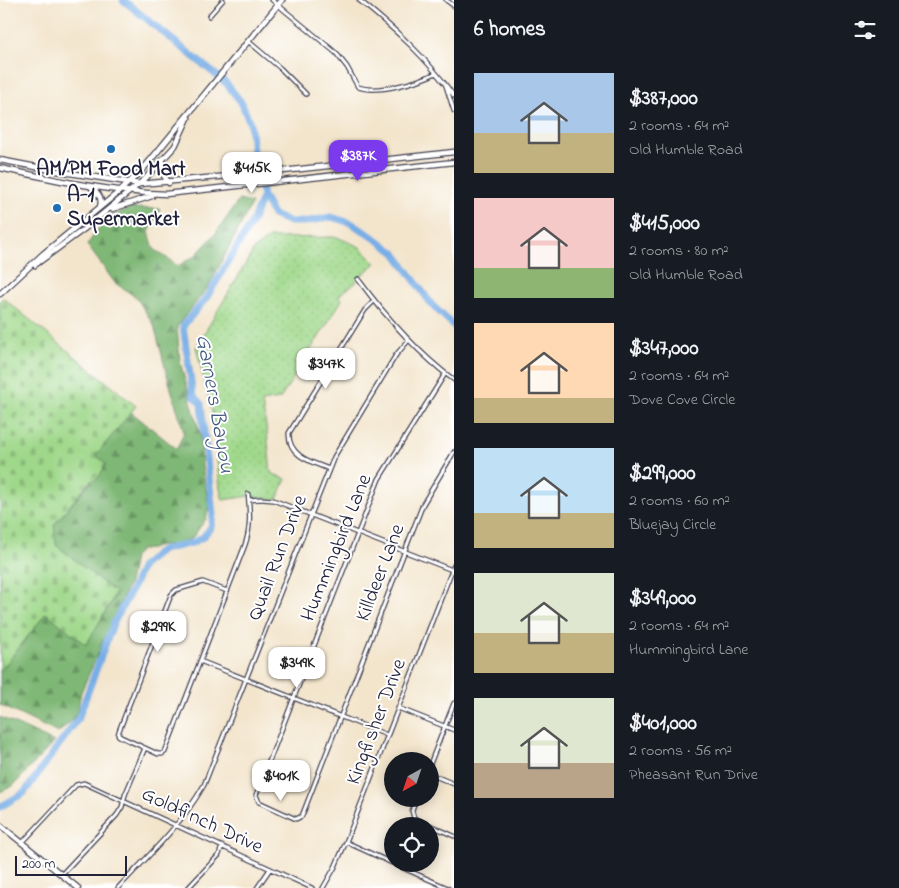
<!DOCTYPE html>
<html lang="en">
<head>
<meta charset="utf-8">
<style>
  :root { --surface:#171b24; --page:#242831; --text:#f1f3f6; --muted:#9ea1a6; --accent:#7c3aed }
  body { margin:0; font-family:"Indie Flower",sans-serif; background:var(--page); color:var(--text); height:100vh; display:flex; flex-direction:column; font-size:19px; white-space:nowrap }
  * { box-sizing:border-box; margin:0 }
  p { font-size:16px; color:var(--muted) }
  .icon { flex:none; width:28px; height:28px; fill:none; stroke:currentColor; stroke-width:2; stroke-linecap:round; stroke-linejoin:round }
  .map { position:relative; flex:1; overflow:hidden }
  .drawer { display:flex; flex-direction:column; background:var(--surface); width:445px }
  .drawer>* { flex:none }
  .needle { width:32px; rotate:220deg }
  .controls { position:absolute; left:384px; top:752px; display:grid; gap:10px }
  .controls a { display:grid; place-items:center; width:55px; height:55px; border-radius:50%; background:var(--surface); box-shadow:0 2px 12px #0003; font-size:25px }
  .scale { position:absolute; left:15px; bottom:12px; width:112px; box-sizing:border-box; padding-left:5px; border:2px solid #22223b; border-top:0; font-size:14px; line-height:18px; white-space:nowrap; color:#22223b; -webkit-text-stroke:4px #fff; paint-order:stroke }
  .price { position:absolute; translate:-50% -42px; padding:0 11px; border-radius:10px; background:#fff; color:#222; font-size:16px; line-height:32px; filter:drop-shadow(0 1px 2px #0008) }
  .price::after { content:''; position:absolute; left:50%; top:30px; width:15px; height:11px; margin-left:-8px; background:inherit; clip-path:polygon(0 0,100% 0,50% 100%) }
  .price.on { background:var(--accent); color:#fff }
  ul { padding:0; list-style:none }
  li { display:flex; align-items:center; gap:15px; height:125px; padding:0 20px }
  li span { display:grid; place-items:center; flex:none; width:140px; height:100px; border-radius:0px; color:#555 }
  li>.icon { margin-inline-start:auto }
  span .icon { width:60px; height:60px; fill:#fffc; stroke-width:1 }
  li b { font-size:21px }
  h2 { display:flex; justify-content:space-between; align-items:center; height:60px; padding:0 20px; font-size:21px }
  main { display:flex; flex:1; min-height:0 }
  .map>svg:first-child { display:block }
  .grass { fill:url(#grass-dots); stroke:#607d62 }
  .forest { fill:url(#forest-firs); stroke:#506d58 }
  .cemetery { fill:url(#cemetery-stones); stroke:#607d62 }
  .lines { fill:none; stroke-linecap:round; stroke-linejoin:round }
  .river { stroke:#78aee6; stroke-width:7 }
  .street-casing { stroke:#413f51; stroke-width:5.5 }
  .secondary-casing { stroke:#413f51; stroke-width:7 }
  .street { stroke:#fff; stroke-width:3 }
  .secondary { stroke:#fff; stroke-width:4.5 }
  .poi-dot { fill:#1f6fb2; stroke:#fff; stroke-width:2 }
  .labels { text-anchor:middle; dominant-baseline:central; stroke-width:4; stroke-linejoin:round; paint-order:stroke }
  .poi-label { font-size:21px; font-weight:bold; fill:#22223b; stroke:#fff }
  .street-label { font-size:21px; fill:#22223b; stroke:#fff }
  .water-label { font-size:22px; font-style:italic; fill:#445a7f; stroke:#fff }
</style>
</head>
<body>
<main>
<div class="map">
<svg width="454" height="888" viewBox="0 0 454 888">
  <defs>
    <pattern id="grass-dots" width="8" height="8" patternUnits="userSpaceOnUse" patternTransform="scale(1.25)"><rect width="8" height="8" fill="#9fd88a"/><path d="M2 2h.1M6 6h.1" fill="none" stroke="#89b978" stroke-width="1.8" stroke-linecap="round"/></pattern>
    <pattern id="forest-firs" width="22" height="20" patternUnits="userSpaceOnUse" patternTransform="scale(1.25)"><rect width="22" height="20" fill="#7fb876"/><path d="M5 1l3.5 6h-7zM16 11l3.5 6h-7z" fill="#689562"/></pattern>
    <pattern id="cemetery-stones" width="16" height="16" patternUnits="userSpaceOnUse" patternTransform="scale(1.25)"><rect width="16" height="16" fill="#9fd88a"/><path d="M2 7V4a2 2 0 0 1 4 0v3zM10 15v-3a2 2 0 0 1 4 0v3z" fill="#89b978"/></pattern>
  </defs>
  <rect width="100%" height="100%" fill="#fff"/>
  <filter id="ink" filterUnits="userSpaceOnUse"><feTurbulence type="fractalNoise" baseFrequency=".02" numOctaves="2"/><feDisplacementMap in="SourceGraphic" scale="10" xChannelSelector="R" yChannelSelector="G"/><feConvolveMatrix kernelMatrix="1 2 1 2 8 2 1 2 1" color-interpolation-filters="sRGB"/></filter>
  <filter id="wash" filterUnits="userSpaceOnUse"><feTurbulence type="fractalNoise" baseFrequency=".0096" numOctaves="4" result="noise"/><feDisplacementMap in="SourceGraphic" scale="20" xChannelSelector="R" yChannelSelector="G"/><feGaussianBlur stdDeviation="1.12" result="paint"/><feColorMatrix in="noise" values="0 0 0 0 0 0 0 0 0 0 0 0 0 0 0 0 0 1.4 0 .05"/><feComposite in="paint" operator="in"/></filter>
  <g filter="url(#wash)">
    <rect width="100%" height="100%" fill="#f3e5cc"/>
    <path class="grass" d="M 337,237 L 360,247 L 376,263 L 356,280 L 357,282 L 339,295 L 342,300 L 280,399 L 262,402 L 267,432 L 271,473 L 286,479 L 277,500 L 250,496 L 223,500 L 220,489 L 212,412 L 196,347 L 255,248 L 269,238 Z"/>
    <path class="forest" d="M 239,200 L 252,203 L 209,286 L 177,327 L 180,362 L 201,437 L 202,467 L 209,506 L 206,519 L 192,538 L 180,545 L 161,545 L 151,549 L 140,550 L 134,557 L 129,583 L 81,692 L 76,717 L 58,733 L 0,705 L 0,672 L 46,613 L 86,645 L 116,594 L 55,544 L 54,525 L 106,464 L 95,455 L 131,412 L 177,449 L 184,432 L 169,382 L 154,325 L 136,297 L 115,283 L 87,245 L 106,218 L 131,208 L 160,209 L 149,232 L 154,249 L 178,266 L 196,255 L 216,233 Z
      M 0,717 L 54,742 L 13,786 L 0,792 Z"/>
    <path class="cemetery" d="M 3,298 L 136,406 L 96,455 L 106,464 L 97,480 L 90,481 L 54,525 L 56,545 L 116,593 L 86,645 L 46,613 L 0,672 L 0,301 Z"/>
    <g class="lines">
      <path class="river" d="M 263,196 L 273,215 L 290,222 L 305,222 L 331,217 L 351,223 L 379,241 L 395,253 L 432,305 L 454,326
        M 0,807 L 24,793 L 78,719 L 113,624 L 132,589 L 142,566 L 162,550 L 192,543 L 203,537 L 211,527 L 213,515 L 201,404 L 193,395 L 183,326 L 207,297 L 252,222 L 263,196 L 254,160 L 250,123 L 241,102 L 226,83 L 123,0"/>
    </g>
  </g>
  <g filter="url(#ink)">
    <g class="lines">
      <g class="street-casing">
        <path id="street" d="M 272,0 L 336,53 L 347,67 L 358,87 C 378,94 418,82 436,73
          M 359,0 C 396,30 426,57 454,96
          M 446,0 L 454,6
          M 209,16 L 223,0
          M 248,41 L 280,68 L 306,94
          M 446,86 L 454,111
          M 358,279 C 386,317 416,352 454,380
          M 445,374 L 379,479 L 256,795 L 259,802 L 296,819 L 302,816 L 423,504 L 454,452
          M 329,469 C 311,462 288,456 289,433 L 365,310 L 374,301
          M 249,500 L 261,499 L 273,500 L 452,570
          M 227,591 L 203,582 L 176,590 L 171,595 L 119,731 L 118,735 L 121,737 L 158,754 L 162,754 L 165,752 L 245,545 C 251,528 250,512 248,494
          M 200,661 L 387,735
          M 398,708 L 454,730
          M 430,764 L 454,703
          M 430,774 L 454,784
          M 416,799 L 412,811 L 414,818 L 454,836
          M 346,842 L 392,863
          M 22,843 L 76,785 L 84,783 L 312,888
          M 394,864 L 448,888
          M 62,874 L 117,815 L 122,807 L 125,795 L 145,748
          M 118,888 C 149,855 182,824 204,785 L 334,457 L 396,355 L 408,341
          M 188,888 L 219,855 L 222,846
          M 257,888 L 270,869
          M 323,888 L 335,867 L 346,842 L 454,565"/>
      </g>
      <g class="secondary-casing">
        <path id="secondary" d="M 0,160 L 57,171 L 140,184 L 274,172 L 454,152
          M 163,162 L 162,173 L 169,183
          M 0,168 C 55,180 110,192 166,194 L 454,162
          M 91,187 C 98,193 103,198 100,207
          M 112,209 L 152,196
          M 35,265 L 84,229 L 145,179 L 175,146 L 188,118
          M 0,294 L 43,254 L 120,191 L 144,168 L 282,0
          M 0,825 L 78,888"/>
      </g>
      <use href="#street" class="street"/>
      <use href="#secondary" class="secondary"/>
    </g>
  </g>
  <g class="poi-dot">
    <circle cx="111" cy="149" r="5"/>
    <circle cx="57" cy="208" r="5"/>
  </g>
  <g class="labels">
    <g class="poi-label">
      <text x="111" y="170">AM/PM Food Mart</text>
      <text x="67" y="196" text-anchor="start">A-1<tspan x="67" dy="24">Supermarket</tspan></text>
    </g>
    <g class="street-label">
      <text transform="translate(337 548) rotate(-68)">Hummingbird Lane</text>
      <text transform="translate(278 558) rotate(-69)">Quail Run Drive</text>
      <text transform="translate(381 573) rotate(-69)">Killdeer Lane</text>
      <text transform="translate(377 722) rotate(-69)">Kingfisher Drive</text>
      <text transform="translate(202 821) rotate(25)">Goldfinch Drive</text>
    </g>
    <g class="water-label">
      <text transform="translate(214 404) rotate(80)">Garners Bayou</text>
    </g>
  </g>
</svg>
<div class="controls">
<a><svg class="needle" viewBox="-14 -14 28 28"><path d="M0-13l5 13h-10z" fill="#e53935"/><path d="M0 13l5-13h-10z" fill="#9ea1a6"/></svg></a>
<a><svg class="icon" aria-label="locate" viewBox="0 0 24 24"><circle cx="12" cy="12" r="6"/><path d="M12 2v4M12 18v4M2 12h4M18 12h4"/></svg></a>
</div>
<div class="scale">200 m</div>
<b class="price on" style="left:358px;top:182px">$387K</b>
<b class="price" style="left:252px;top:194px">$415K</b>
<b class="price" style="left:326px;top:390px">$347K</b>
<b class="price" style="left:158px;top:653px">$299K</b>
<b class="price" style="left:297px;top:689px">$349K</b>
<b class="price" style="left:281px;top:802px">$401K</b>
</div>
<section class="drawer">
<h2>6 homes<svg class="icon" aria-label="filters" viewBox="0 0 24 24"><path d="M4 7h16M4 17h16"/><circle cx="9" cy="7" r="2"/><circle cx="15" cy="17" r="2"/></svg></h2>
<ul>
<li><span style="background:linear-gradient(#a9c7e8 60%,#c2b280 0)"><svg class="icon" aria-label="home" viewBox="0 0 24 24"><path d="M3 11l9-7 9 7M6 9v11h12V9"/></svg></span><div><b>$387,000</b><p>2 rooms · 64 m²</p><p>Old Humble Road</p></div></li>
<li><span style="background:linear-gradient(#f6c9c9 70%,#8fb573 0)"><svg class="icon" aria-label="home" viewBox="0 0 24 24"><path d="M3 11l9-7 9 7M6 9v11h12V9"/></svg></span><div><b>$415,000</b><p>2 rooms · 80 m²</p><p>Old Humble Road</p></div></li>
<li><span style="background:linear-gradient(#ffd9b3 75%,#c2b280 0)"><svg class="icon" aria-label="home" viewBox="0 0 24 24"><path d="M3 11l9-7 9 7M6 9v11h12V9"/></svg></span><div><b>$347,000</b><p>2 rooms · 64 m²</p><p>Dove Cove Circle</p></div></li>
<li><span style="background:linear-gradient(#bfe0f5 65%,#c2b280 0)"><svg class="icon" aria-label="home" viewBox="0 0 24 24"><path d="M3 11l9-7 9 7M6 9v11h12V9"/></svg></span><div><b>$299,000</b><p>2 rooms · 60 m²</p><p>Bluejay Circle</p></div></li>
<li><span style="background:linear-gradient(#dfe7d0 60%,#c2b280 0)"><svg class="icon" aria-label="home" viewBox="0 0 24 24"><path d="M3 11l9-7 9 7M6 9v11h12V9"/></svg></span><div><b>$349,000</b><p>2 rooms · 64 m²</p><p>Hummingbird Lane</p></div></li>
<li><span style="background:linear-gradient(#dfe7d0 65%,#b9a48a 0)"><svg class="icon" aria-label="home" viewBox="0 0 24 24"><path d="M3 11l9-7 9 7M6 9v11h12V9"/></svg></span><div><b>$401,000</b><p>2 rooms · 56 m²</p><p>Pheasant Run Drive</p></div></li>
</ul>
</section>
</main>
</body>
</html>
